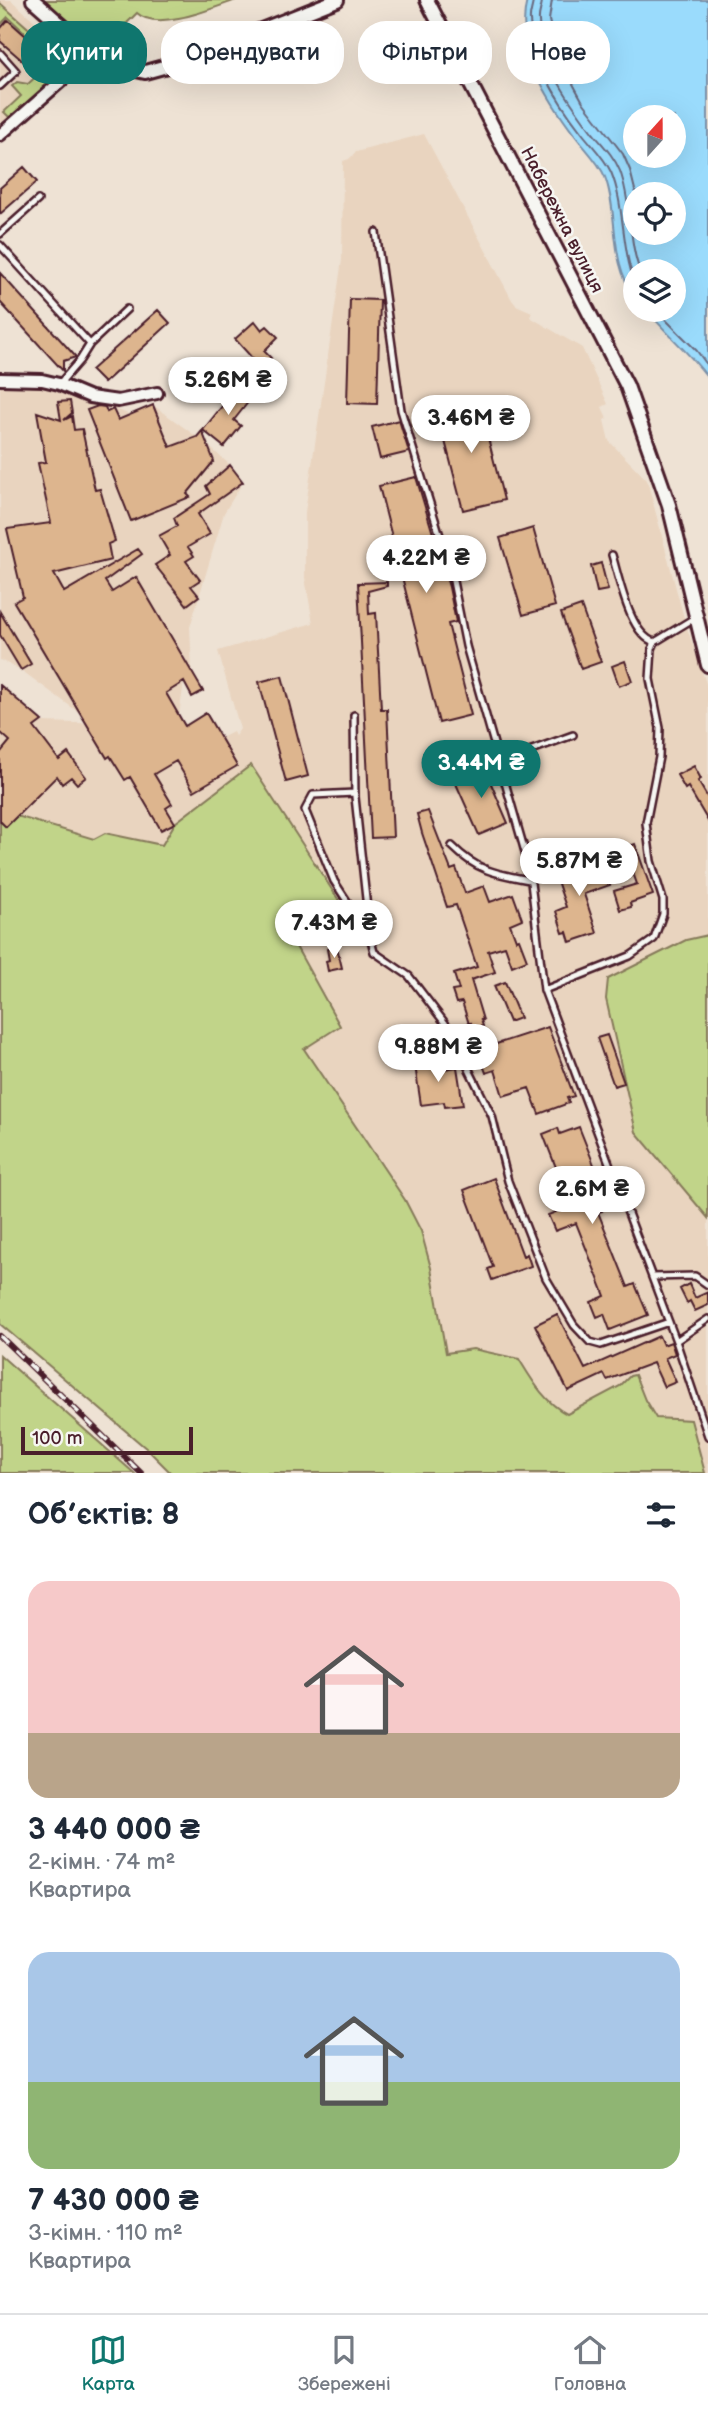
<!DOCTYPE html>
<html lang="uk">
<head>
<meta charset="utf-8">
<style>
  :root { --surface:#fff; --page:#f2f2f3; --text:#1f2937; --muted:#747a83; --line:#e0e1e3; --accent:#0f766e }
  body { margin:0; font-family:"Balsamiq Sans",sans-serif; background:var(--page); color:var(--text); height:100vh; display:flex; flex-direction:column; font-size:26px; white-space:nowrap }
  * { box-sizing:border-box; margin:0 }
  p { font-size:23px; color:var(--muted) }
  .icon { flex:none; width:38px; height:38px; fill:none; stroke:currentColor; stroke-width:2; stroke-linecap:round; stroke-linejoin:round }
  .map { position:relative; height:1473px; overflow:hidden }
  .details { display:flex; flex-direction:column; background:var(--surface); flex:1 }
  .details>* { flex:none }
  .top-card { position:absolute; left:21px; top:21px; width:667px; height:63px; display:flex; gap:14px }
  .needle { width:46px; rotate:21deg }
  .tools { position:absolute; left:623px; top:105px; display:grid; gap:14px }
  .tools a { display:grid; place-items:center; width:63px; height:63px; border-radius:50%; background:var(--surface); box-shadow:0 7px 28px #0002; font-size:35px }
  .scale { position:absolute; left:21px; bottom:18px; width:172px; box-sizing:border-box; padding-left:7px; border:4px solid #4a1f2b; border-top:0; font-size:19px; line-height:24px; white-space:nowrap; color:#4a1f2b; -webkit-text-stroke:5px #f6f6f2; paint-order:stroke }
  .price { position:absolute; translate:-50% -60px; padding:0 16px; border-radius:24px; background:#fff; color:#222; font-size:23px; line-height:46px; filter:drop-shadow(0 2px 4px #0008) }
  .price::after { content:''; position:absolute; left:50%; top:42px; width:21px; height:16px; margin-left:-10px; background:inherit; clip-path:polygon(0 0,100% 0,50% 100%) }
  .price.current { background:var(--accent); color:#fff }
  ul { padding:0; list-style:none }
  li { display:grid; align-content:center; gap:14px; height:371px; padding:0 28px }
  li span { display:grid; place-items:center; height:217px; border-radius:21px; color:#555 }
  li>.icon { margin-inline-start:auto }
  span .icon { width:126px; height:126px; fill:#fffc; stroke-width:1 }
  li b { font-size:30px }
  h2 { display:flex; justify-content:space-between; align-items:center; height:84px; padding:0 28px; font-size:30px }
  .chip { padding:0 24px; border-radius:28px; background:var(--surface); box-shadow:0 7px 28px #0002; font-size:24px; line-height:63px }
  .chip.current { background:var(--accent); color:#fff }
  .dock { display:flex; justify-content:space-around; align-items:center; height:98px; border-top:2px solid var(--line); background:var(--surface); font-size:19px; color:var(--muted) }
  .dock a { display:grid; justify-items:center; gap:4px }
  .dock .current { color:var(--accent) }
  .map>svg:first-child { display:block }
  .built { fill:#e9d4bf }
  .green { fill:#c1d489; stroke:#867a5a; stroke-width:2 }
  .water { fill:#9adbfc; stroke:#7a90a8; stroke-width:2; fill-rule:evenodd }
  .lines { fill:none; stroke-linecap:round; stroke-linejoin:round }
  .shore { stroke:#6a6a7f; stroke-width:2 }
  .building { fill:#ddb58e; stroke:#4a1f2b; stroke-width:2 }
  .service-casing { stroke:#4a1f2b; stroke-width:10 }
  .minor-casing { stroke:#4a1f2b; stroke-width:16 }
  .tertiary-casing { stroke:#4a1f2b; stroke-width:18 }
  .service { stroke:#f6f6f2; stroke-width:5 }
  .minor { stroke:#f6f6f2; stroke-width:10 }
  .tertiary { stroke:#f6f6f2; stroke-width:12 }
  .rail-casing { stroke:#4a1f2b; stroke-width:6 }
  .rail { stroke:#f6f6f2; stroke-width:3.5; stroke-dasharray:10; stroke-linecap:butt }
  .labels { text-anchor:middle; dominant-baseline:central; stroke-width:5; stroke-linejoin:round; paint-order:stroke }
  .street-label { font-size:18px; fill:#4a1f2b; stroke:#f6f6f2 }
</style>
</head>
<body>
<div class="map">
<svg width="708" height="1473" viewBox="0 0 708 1473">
  <rect width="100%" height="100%" fill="#eee2d4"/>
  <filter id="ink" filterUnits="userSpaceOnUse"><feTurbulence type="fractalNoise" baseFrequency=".0143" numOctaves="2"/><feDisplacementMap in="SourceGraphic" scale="14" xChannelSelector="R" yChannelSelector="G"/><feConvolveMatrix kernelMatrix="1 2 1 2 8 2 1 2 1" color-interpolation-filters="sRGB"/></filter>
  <g filter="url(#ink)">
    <path class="built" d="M 0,0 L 11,0 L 66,49 L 71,59 L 65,69 L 0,128 Z
      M 424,134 L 512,300 L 516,305 L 532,312 L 530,317 L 582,348 L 608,404 L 602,407 L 607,418 L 604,420 L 609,441 L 647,480 L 685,622 L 708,689 L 708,1473 L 705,1473 L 691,1420 L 656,1418 L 645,1400 L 635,1375 L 630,1376 L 620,1386 L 567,1414 L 553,1407 L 532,1382 L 519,1359 L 473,1349 L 446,1353 L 431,1268 L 421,1231 L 405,1200 L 304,1049 L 340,1026 L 294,943 L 350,919 L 251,765 L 175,823 L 162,845 L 105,833 L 94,839 L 18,816 L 6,827 L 0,821 L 1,685 L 41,722 L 184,726 L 206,713 L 221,738 L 233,732 L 235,736 L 240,729 L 218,651 L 313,623 L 305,578 L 305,512 L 342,260 L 343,161 L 349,159 L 356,152 Z
      M 0,384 L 39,385 L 104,404 L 130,415 L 153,405 L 204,442 L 230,465 L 243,482 L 224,513 L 190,627 L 192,670 L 184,682 L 179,715 L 158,728 L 93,707 L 81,714 L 21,670 L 0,660 Z"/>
    <path class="green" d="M 45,0 L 236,0 C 213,8 157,32 137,13 L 100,50 Z
      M 0,3 L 62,58 L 62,73 L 17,113 L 9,117 L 4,112 L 21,96 L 12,86 L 17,82 L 28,84 L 42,71 L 41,63 L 48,54 L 8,17 L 0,25 Z
      M 251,765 L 351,919 L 294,943 L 340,1026 L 304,1049 L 405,1200 L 421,1231 L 431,1268 L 446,1353 L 473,1349 L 519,1359 C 532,1380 544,1402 567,1414 L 620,1386 L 630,1376 L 635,1375 L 645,1400 L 656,1418 L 691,1420 L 705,1473 L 171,1473 L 147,1449 L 0,1324 L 0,821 L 6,826 L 17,816 L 94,839 L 105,833 L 162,845 L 175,823 Z
      M 708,935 L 708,1218 L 636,1132 L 606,999 L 608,979 L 686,940 Z
      M 0,1355 L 134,1473 L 0,1473 Z"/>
    <path class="water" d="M 527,0 L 708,0 L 708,378 C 690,353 666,334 647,310 L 674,310 L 674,271 L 635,271 L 635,296 C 609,264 619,214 605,177 C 599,162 586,150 576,137 C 548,100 514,48 527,0 ZM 635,117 L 674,117 L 674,156 L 635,156 ZM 635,194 L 674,194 L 674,233 L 635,233 Z"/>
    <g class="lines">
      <path class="shore" d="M 533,0 C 533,7 529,14 530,21 C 532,62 558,102 582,133 C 592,146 604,157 611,172 C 625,206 621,247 635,283
        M 542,0 C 542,7 538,14 539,21 C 540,61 569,101 592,132 C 602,144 614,156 620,171 C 632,203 628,240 640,271
        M 552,0 L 549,20 L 556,53 L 583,102 L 623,154 L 630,170 L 636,194
        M 656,310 L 697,351 L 708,366"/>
    </g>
    <path class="building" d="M 8,20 L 46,54 L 35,66 L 27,59 L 24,62 L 0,41 L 0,29 Z
      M 24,167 L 37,182 L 0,214 L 0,188 Z
      M 0,273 L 76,357 L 63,361 L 63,371 L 0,302 Z
      M 350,299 L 380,300 L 377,404 L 347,403 Z
      M 158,310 L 170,323 L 104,383 L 91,370 Z
      M 255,321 L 262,330 L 267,326 L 278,337 L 264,351 L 271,358 L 258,370 L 251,362 L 254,360 L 235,339 Z
      M 239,385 L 253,396 L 234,420 L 241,426 L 224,447 L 203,430 Z
      M 478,399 L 504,500 L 463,510 L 437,410 Z
      M 70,401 L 72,413 L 64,420 L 72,416 L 74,430 L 82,429 L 95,490 L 100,489 L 115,541 L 108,544 L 111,560 L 54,574 L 64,592 L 138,549 L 142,554 L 105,581 L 112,592 L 136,577 L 203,691 L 192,697 L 184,682 L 166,693 L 185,726 L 206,713 L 237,766 L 194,791 L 176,761 L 154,774 L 172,804 L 166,808 L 175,823 L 161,830 L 130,777 L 125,780 L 110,756 L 107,758 L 14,602 L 23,597 L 7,529 L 51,523 L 38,463 L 46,462 L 37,412 L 61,420 L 58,402 Z
      M 153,405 L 170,447 L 197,437 L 202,431 L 214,461 L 187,494 L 190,497 L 131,521 L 87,410 L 98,406 L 105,407 L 107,412 L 113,409 L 118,420 Z
      M 399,420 L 409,452 L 380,459 L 372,427 Z
      M 230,465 L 243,482 L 198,514 L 210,534 L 188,547 L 194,556 L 186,561 L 200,580 L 191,586 L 199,596 L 187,605 L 155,565 L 170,555 L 159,536 L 177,526 L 174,518 L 210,494 L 206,486 Z
      M 416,477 L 449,587 L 456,622 L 448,624 L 471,715 L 439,723 L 379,486 Z
      M 533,528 L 555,606 L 523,615 L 500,538 Z
      M 601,563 L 608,590 L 597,592 L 591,566 Z
      M 387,582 L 387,586 L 368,591 L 369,614 L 376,613 L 381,709 L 387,709 L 393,837 L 371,838 L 358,583 Z
      M 581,606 L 601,662 L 581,669 L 561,613 Z
      M 0,612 L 31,664 L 21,670 L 0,635 Z
      M 625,661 L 632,681 L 619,686 L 612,666 Z
      M 282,676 L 308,776 L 286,782 L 259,682 Z
      M 0,685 L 42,721 L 34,727 L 59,760 L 68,753 L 86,777 L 77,784 L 71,777 L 62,784 L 57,776 L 6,827 L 0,821 L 0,753 L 10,741 L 0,732 Z
      M 483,765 L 508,823 L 479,835 L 453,777 Z
      M 694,766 L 701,779 L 698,781 L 708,798 L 708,821 L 688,787 L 685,789 L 677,775 Z
      M 428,811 L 451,870 L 456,868 L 465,893 L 484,886 L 490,902 L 513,894 L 522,919 L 510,924 L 516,940 L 519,939 L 527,960 L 512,966 L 505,946 L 488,951 L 495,972 L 471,980 L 483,1020 L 481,1020 L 483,1026 L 473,1029 L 471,1023 L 469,1024 L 462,1002 L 456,1003 L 452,991 L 459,990 L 454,974 L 477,967 L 456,905 L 447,907 L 422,833 L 417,814 Z
      M 635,844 L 653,895 L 630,903 L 631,907 L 620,910 L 614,891 L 637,884 L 624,848 Z
      M 601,861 L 610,885 L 584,894 L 597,933 L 570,942 L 567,932 L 563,933 L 556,911 L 566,907 L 554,872 L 581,862 L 583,867 Z
      M 337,947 L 342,968 L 328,971 L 326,961 L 329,960 L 327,949 Z
      M 505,982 L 520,1018 L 509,1022 L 494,986 Z
      M 548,1027 L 574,1096 L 567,1098 L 569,1103 L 539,1114 L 529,1088 L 503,1096 L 495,1070 L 486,1073 L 478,1050 Z
      M 607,1035 L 624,1083 L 614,1086 L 597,1038 Z
      M 422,1058 L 423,1063 L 435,1061 L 437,1070 L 457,1067 L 463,1105 L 445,1107 L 444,1102 L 421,1105 L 414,1059 Z
      M 579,1127 L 608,1200 L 600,1204 L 602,1211 L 598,1212 L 628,1287 L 635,1284 L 648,1315 L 610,1330 L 604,1314 L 597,1317 L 591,1302 L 605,1296 L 576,1223 L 555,1231 L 548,1215 L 571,1206 L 543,1134 L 558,1128 L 560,1134 Z
      M 494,1178 L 523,1256 L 527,1254 L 531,1266 L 492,1280 L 488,1269 L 493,1267 L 464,1190 Z
      M 689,1284 L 695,1298 L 708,1292 L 708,1305 L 695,1311 L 690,1301 L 687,1303 L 680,1289 Z
      M 557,1314 L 585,1369 L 659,1336 L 663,1345 L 671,1342 L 675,1354 L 665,1358 L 676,1382 L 664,1387 L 653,1363 L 607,1380 L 604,1374 L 568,1391 L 535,1325 Z"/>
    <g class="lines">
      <g class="service-casing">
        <path id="service" d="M 0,53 L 16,71 L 0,86
          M 376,232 L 401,410 L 451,571 L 466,646 L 529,866 L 544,990 L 676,1341 L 708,1436
          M 0,234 L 38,200
          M 0,245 L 90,344 L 127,309
          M 60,383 L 80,360 L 90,344
          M 612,555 C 619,578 630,636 655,642
          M 354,715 L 355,797 L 370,936 L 374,952 L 409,976 L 448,1027 L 492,1116 L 508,1181 L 546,1278 L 574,1325 L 590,1342 L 601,1345 L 669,1322
          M 499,762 L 573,735
          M 355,793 L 313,795 L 305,810 L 334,881 L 369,935
          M 452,846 C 477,871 496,874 530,880
          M 544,990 L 630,956 L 654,939 L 663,914 L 663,900 L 651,861 L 646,823 L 659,757 L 660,728 L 650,679 L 652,649 L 655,642 L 696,617
          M 652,1277 L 695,1276 L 708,1285
          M 676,1341 L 708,1319"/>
      </g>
      <g class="minor-casing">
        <path id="minor" d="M 0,135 L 93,53
          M 0,379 L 42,380 L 59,384 L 90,397 L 118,401 L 157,393"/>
      </g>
      <g class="tertiary-casing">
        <path id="tertiary" d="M 33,0 L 93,53 L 118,66 L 145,72 L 178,63 L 337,0
          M 427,0 L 627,386 L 669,505 L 708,665"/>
      </g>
      <use href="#service" class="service"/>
      <use href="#minor" class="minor"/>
      <use href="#tertiary" class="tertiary"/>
      <g class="rail-casing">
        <path id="rail" d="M 0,1336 L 141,1473"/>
      </g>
      <use href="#rail" class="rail"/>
    </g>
  </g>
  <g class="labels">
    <g class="street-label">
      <text transform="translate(562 220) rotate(63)">Набережна вулиця</text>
    </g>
  </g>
</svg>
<div class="tools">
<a><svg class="needle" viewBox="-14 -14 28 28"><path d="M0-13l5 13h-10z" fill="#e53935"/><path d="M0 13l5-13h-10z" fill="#747a83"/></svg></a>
<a><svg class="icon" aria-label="locate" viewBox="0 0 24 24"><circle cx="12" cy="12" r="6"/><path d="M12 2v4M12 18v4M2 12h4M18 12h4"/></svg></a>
<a><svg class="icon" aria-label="layers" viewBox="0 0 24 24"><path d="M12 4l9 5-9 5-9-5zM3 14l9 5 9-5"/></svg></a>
</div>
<div class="scale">100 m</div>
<b class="price" style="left:228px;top:417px">5.26M ₴</b>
<b class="price" style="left:471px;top:455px">3.46M ₴</b>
<b class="price" style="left:426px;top:595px">4.22M ₴</b>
<b class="price current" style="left:481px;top:800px">3.44M ₴</b>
<b class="price" style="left:579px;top:898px">5.87M ₴</b>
<b class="price" style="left:334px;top:960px">7.43M ₴</b>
<b class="price" style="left:438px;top:1084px">9.88M ₴</b>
<b class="price" style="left:592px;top:1226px">2.6M ₴</b>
<div class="top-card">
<a class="chip current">Купити</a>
<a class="chip">Орендувати</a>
<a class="chip">Фільтри</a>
<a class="chip">Нове</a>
</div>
</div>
<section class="details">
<h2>Об’єктів: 8<svg class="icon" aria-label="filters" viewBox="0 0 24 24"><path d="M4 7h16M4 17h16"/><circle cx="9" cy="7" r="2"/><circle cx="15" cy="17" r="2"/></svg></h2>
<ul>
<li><span style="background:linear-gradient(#f6c9c9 70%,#b9a48a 0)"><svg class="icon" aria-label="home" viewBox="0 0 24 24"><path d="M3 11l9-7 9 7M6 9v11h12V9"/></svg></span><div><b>3 440 000 ₴</b><p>2-кімн. · 74 m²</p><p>Квартира</p></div></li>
<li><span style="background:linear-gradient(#a9c7e8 60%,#8fb573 0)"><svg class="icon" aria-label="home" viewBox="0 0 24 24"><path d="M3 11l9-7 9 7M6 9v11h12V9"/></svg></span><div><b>7 430 000 ₴</b><p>3-кімн. · 110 m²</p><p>Квартира</p></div></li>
</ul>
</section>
<nav class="dock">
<a class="current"><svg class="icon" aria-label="map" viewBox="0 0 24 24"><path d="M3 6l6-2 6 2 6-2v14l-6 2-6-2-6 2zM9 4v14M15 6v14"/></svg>Карта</a>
<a><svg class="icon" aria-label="saved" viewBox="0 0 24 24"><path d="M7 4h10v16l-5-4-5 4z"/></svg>Збережені</a>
<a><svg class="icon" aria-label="home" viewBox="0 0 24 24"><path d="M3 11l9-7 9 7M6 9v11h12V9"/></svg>Головна</a>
</nav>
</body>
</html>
